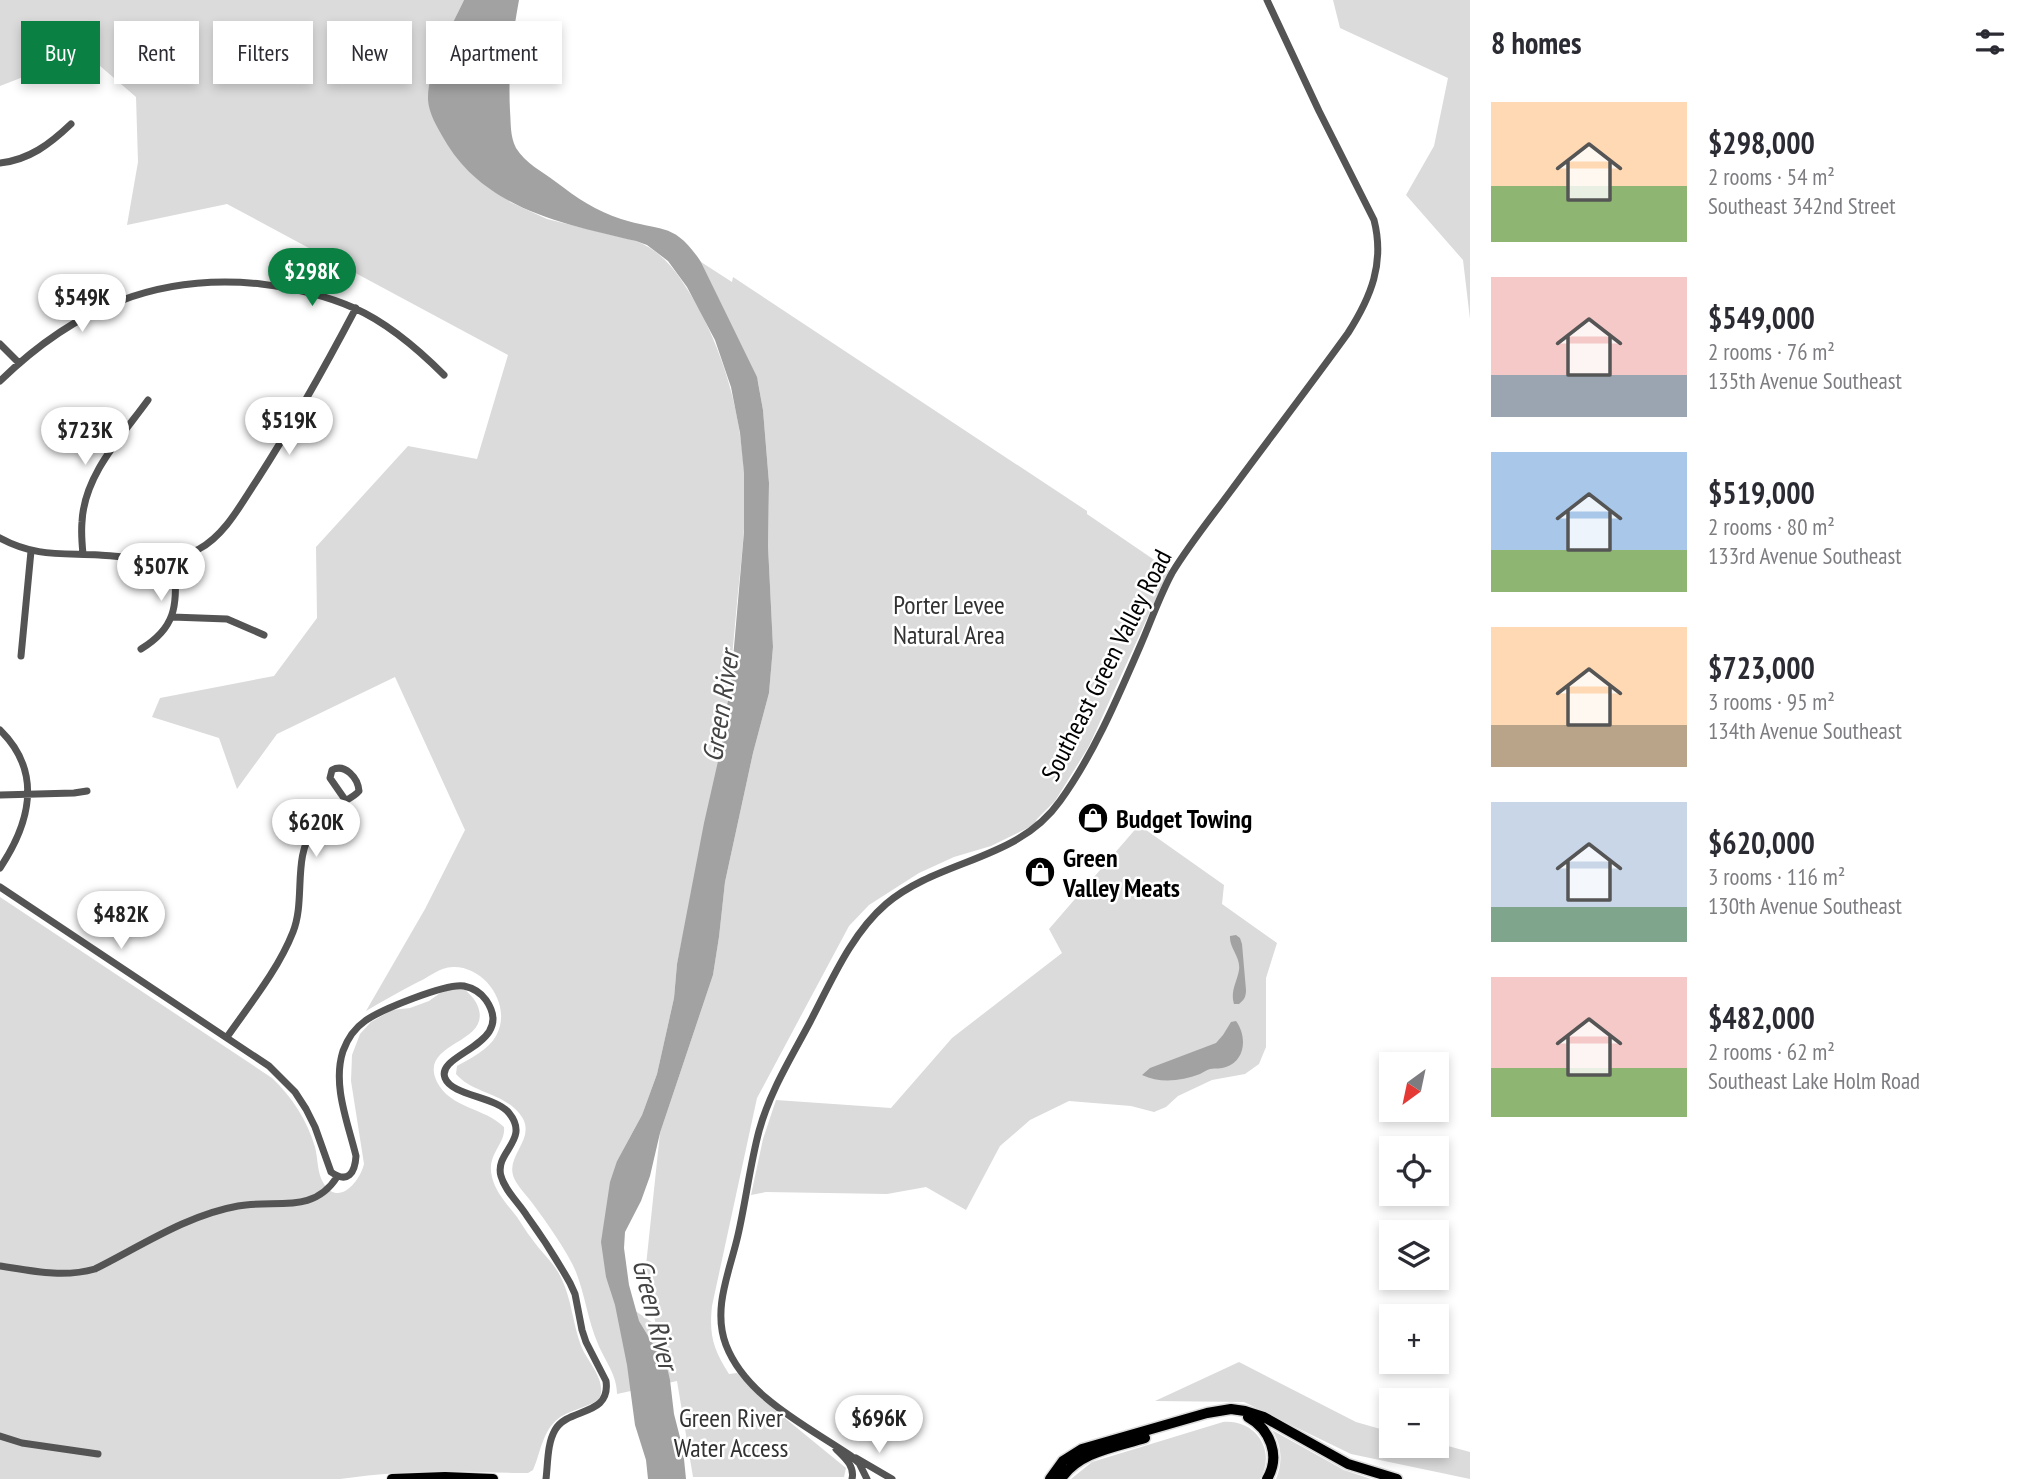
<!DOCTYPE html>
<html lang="en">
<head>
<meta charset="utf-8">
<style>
  :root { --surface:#fff; --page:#f7f7f7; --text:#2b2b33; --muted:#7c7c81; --accent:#0b8043 }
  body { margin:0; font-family:"PT Sans Narrow",sans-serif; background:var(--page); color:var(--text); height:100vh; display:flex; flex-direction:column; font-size:26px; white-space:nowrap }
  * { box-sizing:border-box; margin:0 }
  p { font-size:23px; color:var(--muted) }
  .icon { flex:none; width:38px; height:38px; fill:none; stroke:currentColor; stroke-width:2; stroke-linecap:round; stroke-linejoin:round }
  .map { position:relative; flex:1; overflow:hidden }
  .side { display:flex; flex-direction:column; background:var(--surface); width:560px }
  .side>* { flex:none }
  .guide { position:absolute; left:21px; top:21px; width:665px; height:63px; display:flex; gap:14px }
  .needle { width:46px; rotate:213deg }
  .buttons { position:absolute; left:1379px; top:1052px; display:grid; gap:14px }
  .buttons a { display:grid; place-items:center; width:70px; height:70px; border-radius:0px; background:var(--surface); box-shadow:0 4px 10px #0003; font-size:35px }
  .price { position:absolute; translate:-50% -60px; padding:0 16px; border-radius:24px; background:#fff; color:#222; font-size:23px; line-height:46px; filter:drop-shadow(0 2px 4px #0008) }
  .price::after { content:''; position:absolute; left:50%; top:42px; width:21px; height:16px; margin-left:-10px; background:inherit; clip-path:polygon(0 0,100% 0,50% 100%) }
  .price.active { background:var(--accent); color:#fff }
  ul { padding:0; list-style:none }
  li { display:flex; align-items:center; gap:21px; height:175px; padding:0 21px }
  li span { display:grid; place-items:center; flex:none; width:196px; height:140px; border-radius:0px; color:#555 }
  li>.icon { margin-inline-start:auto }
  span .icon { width:84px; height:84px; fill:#fffc; stroke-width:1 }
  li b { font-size:30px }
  h2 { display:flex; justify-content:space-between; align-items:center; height:84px; padding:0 21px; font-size:30px }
  .pill { padding:0 24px; border-radius:0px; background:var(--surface); box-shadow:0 4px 10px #0003; font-size:24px; line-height:63px }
  .pill.active { background:var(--accent); color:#fff }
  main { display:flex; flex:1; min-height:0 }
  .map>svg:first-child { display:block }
  .green { fill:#dbdbdb }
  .water { fill:#a2a2a2 }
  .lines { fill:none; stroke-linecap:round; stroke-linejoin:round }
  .major-casing { stroke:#dbdbdb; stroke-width:12 }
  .highway-casing { stroke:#dbdbdb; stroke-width:13 }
  .minor { stroke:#545454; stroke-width:7 }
  .major { stroke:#000; stroke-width:10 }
  .highway { stroke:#000; stroke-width:10 }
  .labels { text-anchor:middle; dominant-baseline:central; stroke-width:5; stroke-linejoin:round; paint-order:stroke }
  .park-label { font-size:26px; fill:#323232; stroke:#fff }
  .street-label { font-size:26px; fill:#000; stroke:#fff }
  .poi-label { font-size:26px; font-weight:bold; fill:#000; stroke:#fff; text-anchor:start }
  .water-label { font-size:28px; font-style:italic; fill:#434343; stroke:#fff }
</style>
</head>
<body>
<main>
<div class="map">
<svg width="1470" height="1479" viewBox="0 0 1470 1479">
  <rect width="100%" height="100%" fill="#fff"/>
  <path class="green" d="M 0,0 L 464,0 C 449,32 431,64 428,100 L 510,202 L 547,219 L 636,241 C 667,253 683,281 699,309 C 726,361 740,413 744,471 C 748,519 740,567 736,614 C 732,658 728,702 721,746 C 709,819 692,892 677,964 L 674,998 L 657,1074 L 642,1115 L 617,1161 L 612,1295 L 656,1325 L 645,1275 L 660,1133 L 713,975 L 719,937 L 725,882 L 753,753 L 769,693 L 773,647 L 768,546 L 769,483 L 763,410 L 758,382 L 701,262 L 732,282 L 733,277 L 1087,511 L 1087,514 L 1169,570 L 1089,746 L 1055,801 L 1037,819 L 1034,825 L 991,846 L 954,857 L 919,873 L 869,905 L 849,926 L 757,1098 L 712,1306 C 709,1335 713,1349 729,1374 L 737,1373 L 764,1401 L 846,1468 L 844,1477 L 693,1477 L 677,1381 L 617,1394 C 617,1375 605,1361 598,1344 C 588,1321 585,1295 576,1272 C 569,1254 545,1220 533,1204 C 527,1196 521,1190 516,1182 C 500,1156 541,1139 519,1113 C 503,1093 472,1093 456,1074 L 457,1066 C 471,1058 488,1050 496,1036 C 513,1006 485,966 453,967 C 439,967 430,977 418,982 C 400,991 383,1001 366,1011 L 425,909 L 465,830 L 395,677 L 277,734 L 237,789 L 219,738 L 152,717 L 160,698 L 274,676 L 317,618 L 316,547 L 408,446 L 477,459 L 508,355 L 227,204 L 127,225 L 138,162 L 136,97 L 85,53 L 0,86 Z
    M 1333,0 L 1470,0 L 1470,319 L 1463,260 L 1406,195 L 1434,146 L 1448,78 L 1340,28 Z
    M 1139,825 L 1224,885 L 1222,904 L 1277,943 L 1266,978 L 1266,1047 L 1259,1064 L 1245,1074 L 1212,1080 L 1178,1096 L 1166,1107 L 1154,1112 L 1131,1106 L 1069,1101 L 1030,1120 L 1000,1146 L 966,1210 L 926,1187 L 887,1194 L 766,1192 L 751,1195 L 763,1139 L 776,1100 L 891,1108 L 952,1038 L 1062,953 L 1049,929 Z
    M 0,897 L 272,1078 C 292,1097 307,1120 315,1147 C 318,1158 317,1174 324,1184 C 339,1207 360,1181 364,1164 L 351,1081 L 352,1055 L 360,1034 L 371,1022 L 392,1010 L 410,1008 L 429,1001 L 443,991 L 463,988 C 471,995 477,1001 479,1010 C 488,1044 418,1043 437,1082 C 450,1108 485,1108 504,1127 C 506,1144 486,1154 492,1177 C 496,1193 507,1204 517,1217 C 522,1224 526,1232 532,1239 C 540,1251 551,1260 558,1272 C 572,1296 572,1323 582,1348 C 588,1362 606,1380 600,1397 C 597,1405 569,1410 559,1418 C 542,1431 541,1452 533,1470 L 528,1473 L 517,1473 C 456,1471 400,1470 340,1479 L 0,1479 Z
    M 1239,1362 L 1356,1422 L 1391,1432 L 1391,1446 L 1437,1446 L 1437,1443 L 1470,1452 L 1470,1479 L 1351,1454 L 1244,1402 L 1155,1401 Z
    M 1223,1422 C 1255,1419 1277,1450 1260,1479 L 1071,1479 L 1092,1462 Z
    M 1272,1430 L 1344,1470 L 1371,1479 L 1276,1479 C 1283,1462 1282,1446 1272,1430 Z"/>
  <path class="water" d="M 464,0 L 519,0 C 512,38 508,72 510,111 C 511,124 510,136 516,148 C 525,163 543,172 556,182 C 577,198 596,211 621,219 C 661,232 674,221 701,262 L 757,377 L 763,410 L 769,483 L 768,546 L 773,647 L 769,693 L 753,753 L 725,882 L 719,937 L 713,975 L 660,1133 L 650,1176 L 641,1201 L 625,1232 L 624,1248 L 629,1285 L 639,1321 L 659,1354 L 666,1363 L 670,1380 L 674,1414 L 683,1449 L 686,1479 L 648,1479 L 646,1460 L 635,1425 L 627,1365 L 615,1305 L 606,1277 L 601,1242 L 610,1182 L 617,1161 L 642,1115 L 657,1074 L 674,998 L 677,964 L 704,823 L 721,748 L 732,670 L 744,532 L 744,473 L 740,433 L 731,387 L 715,340 L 687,287 L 668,261 L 647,245 L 636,241 C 564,224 484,209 444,139 C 437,127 429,114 428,100 C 427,69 451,28 464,0 Z
    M 1236,935 L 1240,938 L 1242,944 L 1246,990 C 1246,997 1244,1000 1239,1004 L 1234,1004 C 1230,991 1237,982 1239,970 C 1241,957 1229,948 1230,936 Z
    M 1236,1021 C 1247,1036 1246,1060 1226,1067 C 1221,1069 1216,1068 1210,1069 C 1206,1070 1204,1072 1200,1074 C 1181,1081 1161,1084 1142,1075 L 1150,1068 L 1216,1043 L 1223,1035 L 1231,1022 Z"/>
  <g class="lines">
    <g class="major-casing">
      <path id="major" d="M 392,1479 L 445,1477 L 493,1479"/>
    </g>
    <g class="highway-casing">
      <path id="highway" d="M 1248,1417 C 1270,1429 1281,1456 1267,1479
        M 1050,1479 L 1063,1461 L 1082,1449 L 1207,1413 L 1231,1409 L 1245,1411 L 1264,1417 L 1348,1464 L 1397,1479
        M 1061,1479 C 1078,1452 1116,1447 1145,1438"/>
    </g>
    <path class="minor" d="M 0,163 C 29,160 50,144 71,124
      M 0,344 L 19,363
      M 0,381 C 74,309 156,273 261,284 C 293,288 325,295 354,308 C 388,323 418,349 444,375
      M 0,538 C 35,557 61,553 99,555 C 130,557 170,564 199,549 C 225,535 241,504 257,480 C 293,424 325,367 356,308
      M 83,554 C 82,544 81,533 82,522 C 84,475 122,436 148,400
      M 172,617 L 227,619 L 264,635
      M 141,649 C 182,624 175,599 175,557
      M 21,656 L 31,551
      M 0,730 C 43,772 30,823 0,868
      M 0,795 L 74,793 L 87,791
      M 0,887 L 269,1066 L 295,1092 L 306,1109 L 315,1127 L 331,1172 C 348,1184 355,1173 356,1156 C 348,1123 332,1085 343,1051 C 347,1040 355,1028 365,1021 C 380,1010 446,983 464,986 C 473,988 481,993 486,1000 C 517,1045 435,1053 445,1078 C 452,1096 495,1096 509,1113 C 531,1140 494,1152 501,1176 C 505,1191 519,1203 527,1216 C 543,1238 557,1260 570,1283 L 575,1294 L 582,1330 L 586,1342 L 606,1381 C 611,1417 568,1407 555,1430 C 547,1444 548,1463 546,1479
      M 227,1037 C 250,1004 278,970 293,932 C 306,899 292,858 314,828 C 320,820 329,812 337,806 C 345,800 353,798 359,791 C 358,778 345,763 332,770 L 330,778 L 346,801
      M 0,1266 C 32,1271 63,1278 95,1269 C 141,1246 187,1215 238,1206 C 275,1199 313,1215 337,1177
      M 0,1436 L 22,1443 L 98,1454
      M 836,1449 C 845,1458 855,1466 852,1479
      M 856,1458 L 892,1479
      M 867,1479 L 859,1463 L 851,1456 C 807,1426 746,1397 726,1345 C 712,1308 730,1271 738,1235 C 746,1200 750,1165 759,1131 C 770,1091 791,1058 810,1022 C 831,982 851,934 886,904 C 939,859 1018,861 1060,801 C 1094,754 1118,697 1141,644 C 1151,621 1160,595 1172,573 C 1189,545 1210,519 1230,492 C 1269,439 1309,387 1348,333 C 1371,297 1385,263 1374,220 L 1319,111 L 1267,0"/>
    <use href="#major" class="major"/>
    <use href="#highway" class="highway"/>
  </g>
  <defs>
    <g id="shop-disc" transform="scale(1.575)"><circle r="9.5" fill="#000" stroke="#fff"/><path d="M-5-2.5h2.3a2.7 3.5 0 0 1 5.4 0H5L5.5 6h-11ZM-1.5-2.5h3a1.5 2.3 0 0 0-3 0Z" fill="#fff"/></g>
  </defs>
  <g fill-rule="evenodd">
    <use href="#shop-disc" x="1093" y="818"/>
    <use href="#shop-disc" x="1040" y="872"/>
  </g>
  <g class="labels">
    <g class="park-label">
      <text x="949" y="604">Porter Levee<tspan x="949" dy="30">Natural Area</tspan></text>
      <text x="731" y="1417">Green River<tspan x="731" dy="30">Water Access</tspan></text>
    </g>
    <g class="street-label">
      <text transform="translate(1106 665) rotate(-63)">Southeast Green Valley Road</text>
    </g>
    <g class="poi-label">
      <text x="1116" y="818">Budget Towing</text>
      <text x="1063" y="857">Green<tspan x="1063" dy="30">Valley Meats</tspan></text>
    </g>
    <g class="water-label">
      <text transform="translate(720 706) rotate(-81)">Green River</text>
      <text transform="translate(656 1314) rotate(76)">Green River</text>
    </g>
  </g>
</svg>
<div class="buttons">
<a><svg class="needle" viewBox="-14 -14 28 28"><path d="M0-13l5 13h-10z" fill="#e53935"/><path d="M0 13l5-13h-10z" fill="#7c7c81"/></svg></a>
<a><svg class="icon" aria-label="locate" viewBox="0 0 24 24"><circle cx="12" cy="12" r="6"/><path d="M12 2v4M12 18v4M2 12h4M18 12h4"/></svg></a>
<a><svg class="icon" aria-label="layers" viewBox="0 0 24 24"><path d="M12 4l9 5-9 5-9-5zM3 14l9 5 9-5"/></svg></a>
<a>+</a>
<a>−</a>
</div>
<b class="price active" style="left:312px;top:308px">$298K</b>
<b class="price" style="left:82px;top:334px">$549K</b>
<b class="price" style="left:289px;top:457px">$519K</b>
<b class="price" style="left:85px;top:467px">$723K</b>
<b class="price" style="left:161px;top:603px">$507K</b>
<b class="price" style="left:316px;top:859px">$620K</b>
<b class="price" style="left:121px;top:951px">$482K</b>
<b class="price" style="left:879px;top:1455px">$696K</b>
<div class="guide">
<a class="pill active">Buy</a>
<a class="pill">Rent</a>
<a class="pill">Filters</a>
<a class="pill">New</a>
<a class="pill">Apartment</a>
</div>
</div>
<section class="side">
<h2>8 homes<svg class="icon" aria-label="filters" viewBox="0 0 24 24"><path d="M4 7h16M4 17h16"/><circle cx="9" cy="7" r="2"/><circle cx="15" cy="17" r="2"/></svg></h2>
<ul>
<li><span style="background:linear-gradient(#ffd9b3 60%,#8fb573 0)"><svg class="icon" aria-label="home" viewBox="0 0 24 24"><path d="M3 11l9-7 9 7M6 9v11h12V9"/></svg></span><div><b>$298,000</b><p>2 rooms · 54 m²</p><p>Southeast 342nd Street</p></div></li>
<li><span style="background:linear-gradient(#f6c9c9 70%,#9aa5b1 0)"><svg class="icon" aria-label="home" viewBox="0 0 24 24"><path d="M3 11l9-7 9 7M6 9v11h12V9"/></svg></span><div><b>$549,000</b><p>2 rooms · 76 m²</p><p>135th Avenue Southeast</p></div></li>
<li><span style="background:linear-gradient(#a9c7e8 70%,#8fb573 0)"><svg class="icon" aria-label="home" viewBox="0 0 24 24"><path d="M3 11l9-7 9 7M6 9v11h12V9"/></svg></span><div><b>$519,000</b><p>2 rooms · 80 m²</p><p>133rd Avenue Southeast</p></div></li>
<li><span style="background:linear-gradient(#ffd9b3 70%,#b9a48a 0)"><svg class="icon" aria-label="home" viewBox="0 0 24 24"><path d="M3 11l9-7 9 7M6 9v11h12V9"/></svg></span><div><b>$723,000</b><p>3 rooms · 95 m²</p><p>134th Avenue Southeast</p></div></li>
<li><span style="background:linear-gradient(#c9d6e8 75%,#7fa58c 0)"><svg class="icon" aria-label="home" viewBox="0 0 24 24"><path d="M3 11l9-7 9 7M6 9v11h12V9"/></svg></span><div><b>$620,000</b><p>3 rooms · 116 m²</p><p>130th Avenue Southeast</p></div></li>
<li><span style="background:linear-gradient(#f6c9c9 65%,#8fb573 0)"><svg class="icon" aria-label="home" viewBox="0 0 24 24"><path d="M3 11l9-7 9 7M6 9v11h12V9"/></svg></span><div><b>$482,000</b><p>2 rooms · 62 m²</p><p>Southeast Lake Holm Road</p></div></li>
</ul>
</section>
</main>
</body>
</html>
